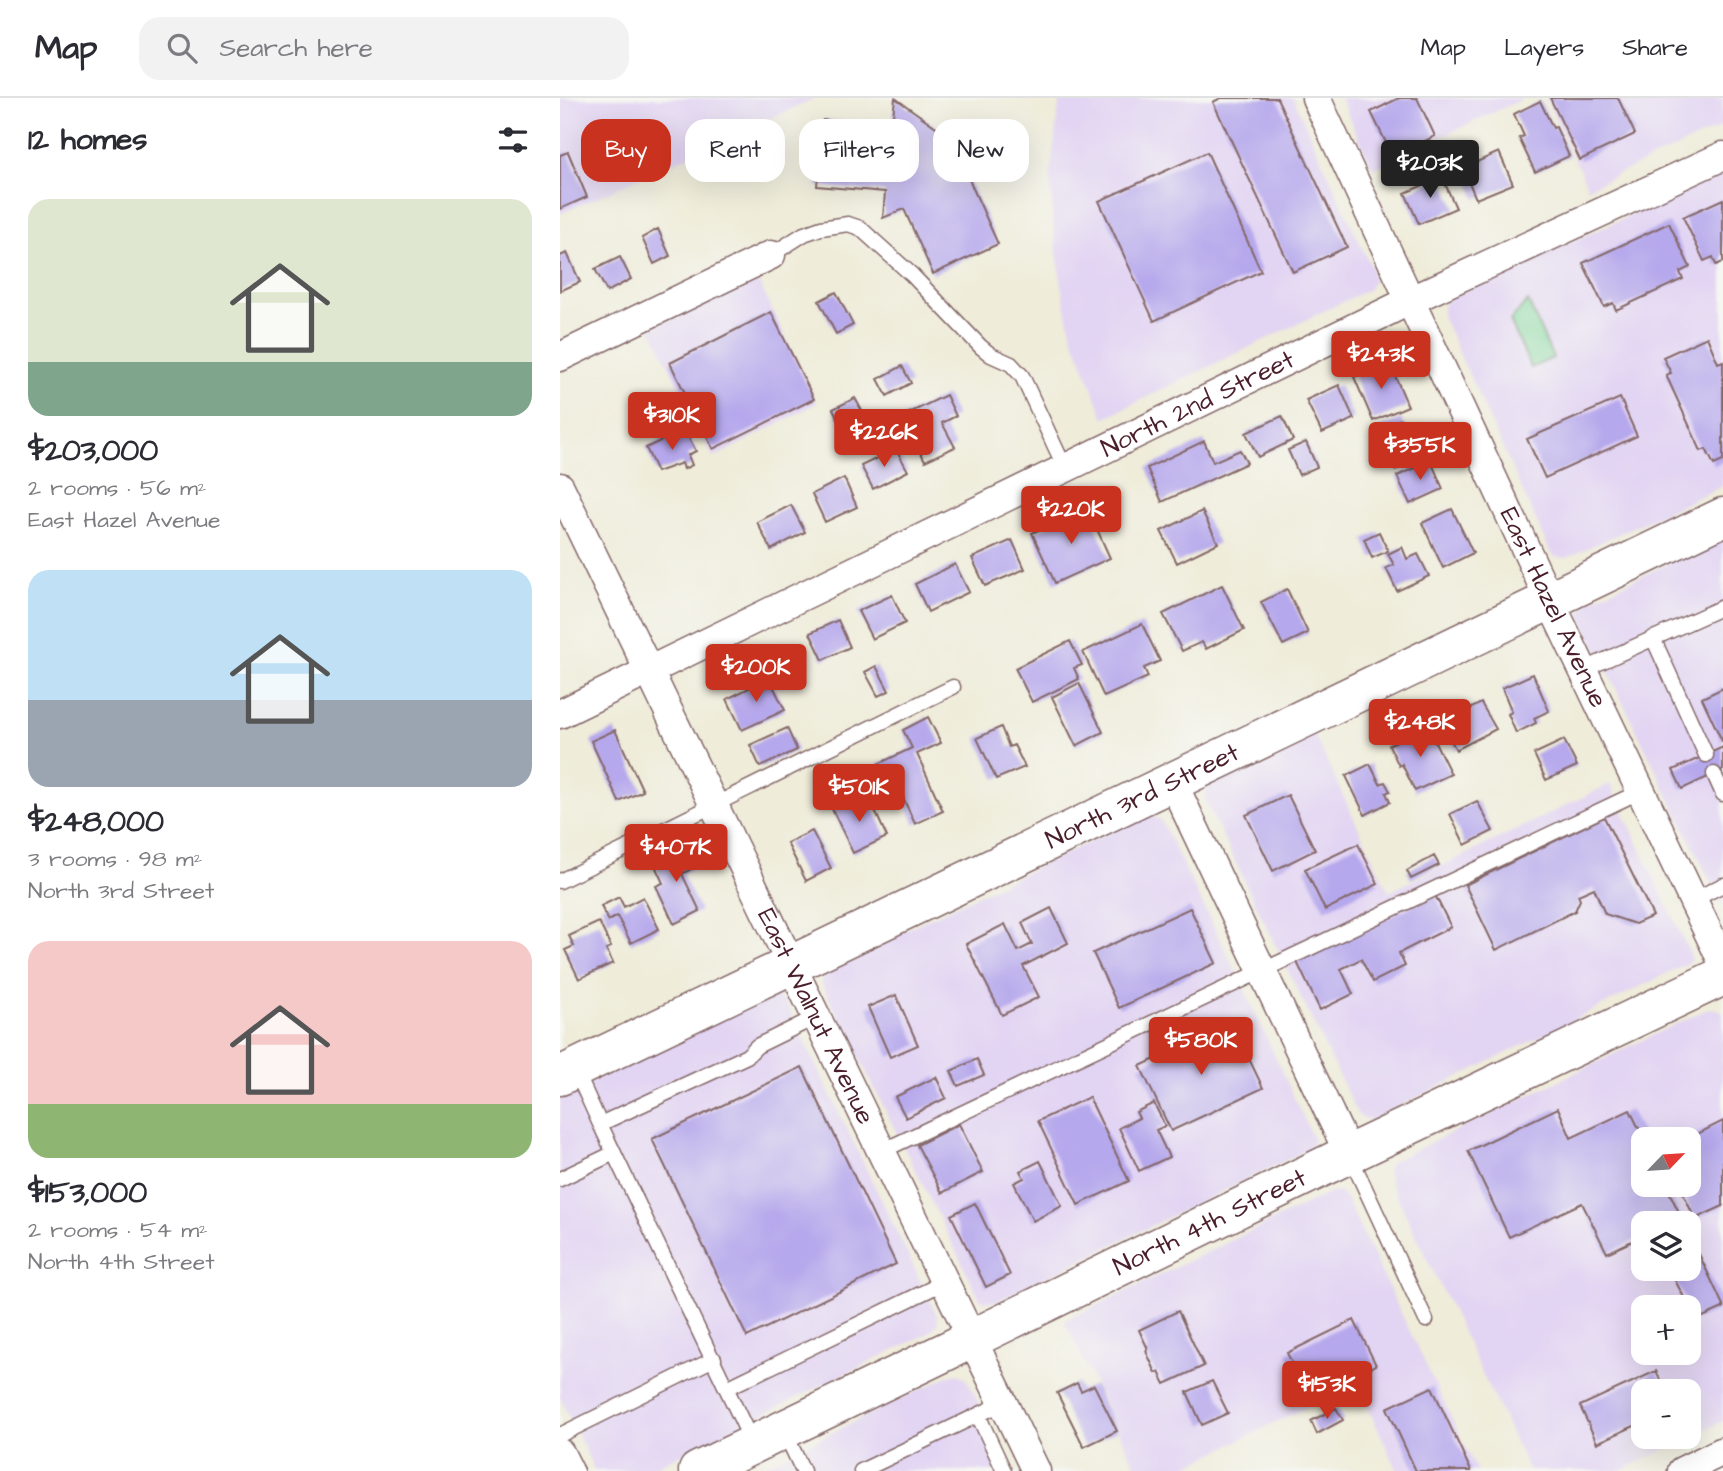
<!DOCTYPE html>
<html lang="en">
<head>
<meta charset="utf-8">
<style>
  :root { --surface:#fff; --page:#f2f2f3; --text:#2b2b33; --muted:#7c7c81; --line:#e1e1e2; --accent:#c8321e }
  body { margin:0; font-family:"Architects Daughter",sans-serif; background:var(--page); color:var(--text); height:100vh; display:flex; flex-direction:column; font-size:26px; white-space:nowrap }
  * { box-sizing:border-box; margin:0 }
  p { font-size:23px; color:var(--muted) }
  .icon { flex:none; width:38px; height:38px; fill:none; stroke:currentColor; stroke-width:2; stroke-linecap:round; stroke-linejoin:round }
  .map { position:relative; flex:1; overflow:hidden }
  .side { display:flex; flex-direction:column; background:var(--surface); width:560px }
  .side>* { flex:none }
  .top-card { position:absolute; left:21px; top:21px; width:665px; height:63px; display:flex; gap:14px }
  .needle { width:46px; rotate:65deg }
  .buttons { position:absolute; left:1071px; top:1029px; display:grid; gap:14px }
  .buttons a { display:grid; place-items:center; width:70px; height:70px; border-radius:14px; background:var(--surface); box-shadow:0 7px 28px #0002; font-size:35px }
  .price { position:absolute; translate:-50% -60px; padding:0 16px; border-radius:7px; background:var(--accent); color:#fff; font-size:23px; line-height:46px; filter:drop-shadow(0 2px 4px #0008) }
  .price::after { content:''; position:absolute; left:50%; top:42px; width:21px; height:16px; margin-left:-10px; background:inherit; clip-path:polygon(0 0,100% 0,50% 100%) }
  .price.active { background:#222; color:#fff }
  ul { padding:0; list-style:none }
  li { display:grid; align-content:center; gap:14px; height:371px; padding:0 28px }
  li span { display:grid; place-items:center; height:217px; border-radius:21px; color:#555 }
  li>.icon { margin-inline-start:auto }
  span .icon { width:126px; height:126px; fill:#fffc; stroke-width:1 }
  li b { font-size:30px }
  h2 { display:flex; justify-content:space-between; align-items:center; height:84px; padding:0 28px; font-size:30px }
  .tag { padding:0 24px; border-radius:21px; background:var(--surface); box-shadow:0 7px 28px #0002; font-size:24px; line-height:63px }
  .tag.active { background:var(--accent); color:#fff }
  header { display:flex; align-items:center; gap:42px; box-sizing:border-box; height:98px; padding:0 35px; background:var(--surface); border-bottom:2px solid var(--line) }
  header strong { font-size:33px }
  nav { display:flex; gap:38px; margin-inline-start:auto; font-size:24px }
  .search { width:490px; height:63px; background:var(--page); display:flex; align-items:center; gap:18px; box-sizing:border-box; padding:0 24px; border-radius:21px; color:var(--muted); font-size:26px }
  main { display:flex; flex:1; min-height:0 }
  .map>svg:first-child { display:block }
  .built { fill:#e2d4f3; fill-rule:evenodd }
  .green { fill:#7dd499; stroke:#647a62; stroke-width:2 }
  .building { fill:#b6a8ec }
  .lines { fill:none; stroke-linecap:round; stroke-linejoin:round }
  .lane-casing { stroke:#846768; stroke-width:17 }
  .street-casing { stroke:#846768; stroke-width:31 }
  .secondary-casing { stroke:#846768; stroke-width:41 }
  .lane { stroke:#fff; stroke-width:14 }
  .street { stroke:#fff; stroke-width:28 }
  .secondary { stroke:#fff; stroke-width:38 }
  .labels { text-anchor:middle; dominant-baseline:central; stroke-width:5; stroke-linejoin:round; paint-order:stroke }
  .street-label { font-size:26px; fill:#4a1f2b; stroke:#f6f6f2 }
</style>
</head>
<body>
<header>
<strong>Map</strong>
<div class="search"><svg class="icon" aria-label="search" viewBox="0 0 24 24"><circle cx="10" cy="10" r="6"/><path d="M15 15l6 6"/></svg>Search here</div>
<nav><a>Map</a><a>Layers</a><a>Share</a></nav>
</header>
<main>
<section class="side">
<h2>12 homes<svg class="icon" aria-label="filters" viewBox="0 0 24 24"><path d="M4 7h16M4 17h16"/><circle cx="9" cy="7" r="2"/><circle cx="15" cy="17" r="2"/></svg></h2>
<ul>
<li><span style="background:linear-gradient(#dfe7d0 75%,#7fa58c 0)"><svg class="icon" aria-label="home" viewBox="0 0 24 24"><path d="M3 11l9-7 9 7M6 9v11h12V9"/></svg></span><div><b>$203,000</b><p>2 rooms · 56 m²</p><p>East Hazel Avenue</p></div></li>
<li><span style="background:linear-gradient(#bfe0f5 60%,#9aa5b1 0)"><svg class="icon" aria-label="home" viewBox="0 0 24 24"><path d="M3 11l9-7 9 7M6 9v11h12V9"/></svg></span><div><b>$248,000</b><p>3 rooms · 98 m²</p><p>North 3rd Street</p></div></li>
<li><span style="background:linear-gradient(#f6c9c9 75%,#8fb573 0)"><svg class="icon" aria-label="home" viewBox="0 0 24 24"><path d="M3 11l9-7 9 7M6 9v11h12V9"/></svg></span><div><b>$153,000</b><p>2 rooms · 54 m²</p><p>North 4th Street</p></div></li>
</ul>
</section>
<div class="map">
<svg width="1163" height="1373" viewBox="0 0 1163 1373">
  <rect width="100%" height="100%" fill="#f6f6f2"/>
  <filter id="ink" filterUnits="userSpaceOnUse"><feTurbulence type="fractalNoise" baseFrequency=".0143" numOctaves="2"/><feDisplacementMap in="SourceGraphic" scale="14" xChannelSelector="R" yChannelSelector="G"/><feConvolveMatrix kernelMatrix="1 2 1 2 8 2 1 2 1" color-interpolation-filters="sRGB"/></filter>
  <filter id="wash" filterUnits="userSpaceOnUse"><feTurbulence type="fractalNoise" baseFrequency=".00686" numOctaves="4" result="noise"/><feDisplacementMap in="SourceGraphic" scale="28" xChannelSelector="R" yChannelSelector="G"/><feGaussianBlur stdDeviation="1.57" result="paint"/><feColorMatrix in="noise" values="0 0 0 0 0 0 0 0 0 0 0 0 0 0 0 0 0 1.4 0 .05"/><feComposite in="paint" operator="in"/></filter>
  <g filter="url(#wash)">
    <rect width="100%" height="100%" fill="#efecd9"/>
    <path class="built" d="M 0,0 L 256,0 L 0,116 Z
      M 500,0 L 733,0 L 812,171 L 813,183 L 809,191 L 544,320 L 512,237 L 503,197 L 493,126 L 490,79 Z
      M 780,0 L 964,0 L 813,71 Z
      M 986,0 L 1163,0 L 1163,28 L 1028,90 Z
      M 1163,75 L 1163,388 L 1006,460 L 995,459 L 990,453 L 882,218 L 884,205 L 893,198 Z
      M 198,183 L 257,305 L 153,360 L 91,230 L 185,185 Z
      M 1163,439 L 1163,809 L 1022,521 L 1021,515 L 1027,504 Z
      M 752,632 L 829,794 L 1050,686 L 1132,860 L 1128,865 L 816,1020 L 810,1022 L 803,1020 L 798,1017 L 645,702 L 647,688 Z
      M 588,716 L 601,722 L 683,888 L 754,1043 L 749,1051 L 435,1204 L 424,1203 L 420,1201 L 262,886 L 262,875 L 265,870 Z
      M 214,896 L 226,905 L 377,1217 L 378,1226 L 367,1236 L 87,1373 L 35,1373 L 0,1300 L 0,999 L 208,897 Z
      M 1149,910 L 1157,911 L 1163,915 L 1163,1323 L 1061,1373 L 969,1373 L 831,1086 L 827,1072 L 831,1064 ZM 1083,1041 L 1129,1041 L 1129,1087 L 1083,1087 ZM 1083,1125 L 1129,1125 L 1129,1171 L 1083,1171 ZM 1083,1209 L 1129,1209 L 1129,1255 L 1083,1255 ZM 1083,1293 L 1129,1293 L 1129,1339 L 1083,1339 Z
      M 779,1094 L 785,1099 L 917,1373 L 838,1373 L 796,1285 L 617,1373 L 578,1373 L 504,1223 L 770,1095 Z
      M 398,1276 L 404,1279 L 409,1285 L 452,1373 L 193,1373 L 390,1277 Z"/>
    <path class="green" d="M 968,203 L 993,260 L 971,270 L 950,223 Z"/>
    <g id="blocks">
      <path class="building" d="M 335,0 L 430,67 L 407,77 L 438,146 L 373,176 L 344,111 L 323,120 L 325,94 L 257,88 L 263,22 L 332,28 Z
        M 661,0 L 717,0 L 787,149 L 733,174 L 653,4 Z
        M 839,0 L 857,0 L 875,38 L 833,59 L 811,14 Z
        M 990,0 L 1058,0 L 1075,36 L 1020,62 Z
        M 980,3 L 993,30 L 996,29 L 1009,58 L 975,74 L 959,40 L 964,38 L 954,16 Z
        M 8,54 L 27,99 L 0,111 L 0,57 Z
        M 647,54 L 701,173 L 594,223 L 539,103 Z
        M 939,54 L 953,86 L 916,101 L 903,70 Z
        M 882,79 L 896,110 L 859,126 L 845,95 Z
        M 1163,101 L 1163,164 L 1156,167 L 1153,159 L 1144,163 L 1123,119 Z
        M 1109,125 L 1130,169 L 1120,174 L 1123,181 L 1056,212 L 1053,205 L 1044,209 L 1023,165 Z
        M 98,131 L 110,158 L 94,166 L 82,140 Z
        M 7,155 L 20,184 L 0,193 L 0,158 Z
        M 60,159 L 71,181 L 47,194 L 35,171 Z
        M 276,194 L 293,227 L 276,236 L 259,203 Z
        M 211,214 L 254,301 L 153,351 L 110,265 Z
        M 1147,239 L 1158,265 L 1163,263 L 1163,363 L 1154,367 L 1146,351 L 1141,353 L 1106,277 L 1111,275 L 1103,259 Z
        M 829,264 L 848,308 L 813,323 L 794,279 Z
        M 342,268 L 351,285 L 327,298 L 318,281 Z
        M 779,287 L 794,321 L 762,335 L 746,302 Z
        M 386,297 L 396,318 L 382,325 L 395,349 L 365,363 L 343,318 Z
        M 295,300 L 309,326 L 286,337 L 273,311 Z
        M 1060,300 L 1077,338 L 985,380 L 967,341 Z
        M 722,318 L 733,342 L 698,359 L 686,335 Z
        M 841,321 L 859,361 L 835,372 L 817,331 Z
        M 124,331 L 136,353 L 128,357 L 132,367 L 124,371 L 122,365 L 97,374 L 86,350 Z
        M 644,343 L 653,364 L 680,352 L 687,365 L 602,404 L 587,370 Z
        M 746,344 L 757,369 L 739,377 L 728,352 Z
        M 336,351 L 348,373 L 313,391 L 301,368 Z
        M 871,363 L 883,391 L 850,406 L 837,378 Z
        M 284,380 L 297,409 L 265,424 L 252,396 Z
        M 231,407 L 245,434 L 211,452 L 197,424 Z
        M 892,411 L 913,455 L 883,470 L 862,425 Z
        M 519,413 L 524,423 L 532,420 L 550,460 L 495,485 L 472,435 Z
        M 642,413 L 658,445 L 617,465 L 601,433 Z
        M 819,434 L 828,453 L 812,460 L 804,441 Z
        M 452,442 L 465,471 L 425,488 L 412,460 Z
        M 842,449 L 847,461 L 858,456 L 869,478 L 837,493 L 826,470 L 834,467 L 828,456 Z
        M 395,466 L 409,494 L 368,514 L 355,486 Z
        M 662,487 L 684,532 L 646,551 L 642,544 L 622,553 L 603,516 Z
        M 727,491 L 748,535 L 723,547 L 701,504 Z
        M 332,497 L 345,525 L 312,541 L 298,513 Z
        M 278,522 L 290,549 L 263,562 L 250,535 Z
        M 582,526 L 600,563 L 584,570 L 588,579 L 544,599 L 523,554 Z
        M 510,543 L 522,567 L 514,570 L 519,581 L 472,604 L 455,570 Z
        M 316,568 L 329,593 L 318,598 L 305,574 Z
        M 973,576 L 989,613 L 974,620 L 976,625 L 956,635 L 948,616 L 952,614 L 942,590 Z
        M 209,580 L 225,612 L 182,632 L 167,601 Z
        M 519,585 L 543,634 L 516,648 L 492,599 Z
        M 1163,590 L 1163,645 L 1142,600 Z
        M 921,605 L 936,631 L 896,652 L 882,626 Z
        M 368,619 L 381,645 L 357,656 L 383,713 L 355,726 L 339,691 L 332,695 L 318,666 L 352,650 L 343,632 Z
        M 867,628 L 891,676 L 855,693 L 842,666 L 839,668 L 829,647 Z
        M 441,629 L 449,649 L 454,647 L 465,669 L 436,681 L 417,640 Z
        M 227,630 L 237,652 L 200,669 L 190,647 Z
        M 55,632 L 83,693 L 59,704 L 31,643 Z
        M 1004,642 L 1017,668 L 986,682 L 974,656 Z
        M 1163,649 L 1163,672 L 1122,691 L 1113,672 Z
        M 810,666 L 820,686 L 825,684 L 830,693 L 826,695 L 830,704 L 805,717 L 786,678 Z
        M 728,697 L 755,752 L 713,773 L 686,717 Z
        M 290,700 L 294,710 L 310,702 L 327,739 L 293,755 L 271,709 Z
        M 917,703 L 933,733 L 905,747 L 890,716 Z
        M 1044,719 L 1093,818 L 1075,826 L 1045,816 L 1034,790 L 1018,797 L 1020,802 L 1015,813 L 936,852 L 905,787 Z
        M 252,733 L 271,770 L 246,783 L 227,745 Z
        M 798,746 L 818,786 L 765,812 L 745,771 Z
        M 121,747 L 133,770 L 122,776 L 140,813 L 114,826 L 96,788 L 103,785 L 92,761 Z
        M 874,758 L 879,767 L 851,781 L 847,773 Z
        M 875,797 L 891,829 L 839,855 L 845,868 L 813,884 L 801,861 L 781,871 L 793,896 L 760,912 L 735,860 L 789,834 L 791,838 Z
        M 59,799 L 64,809 L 83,799 L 99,831 L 71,845 L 57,818 L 48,823 L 41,808 Z
        M 491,810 L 508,845 L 463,868 L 479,899 L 442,917 L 406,846 L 445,826 L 458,853 L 472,846 L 462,825 Z
        M 630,810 L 656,865 L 559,910 L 533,855 Z
        M 39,824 L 51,849 L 46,851 L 53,865 L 19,881 L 5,852 L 14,848 L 9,838 Z
        M 336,897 L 358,947 L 330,959 L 308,909 Z
        M 672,925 L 703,990 L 611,1033 L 580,968 Z
        M 417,961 L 424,977 L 398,988 L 391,973 Z
        M 242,969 L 336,1166 L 187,1239 L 92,1041 Z
        M 376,979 L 386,1000 L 346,1020 L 335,999 Z
        M 529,999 L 569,1083 L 518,1107 L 478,1023 Z
        M 594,1005 L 605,1028 L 596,1032 L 609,1059 L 579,1073 L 559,1030 L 579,1020 L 576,1014 Z
        M 998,1010 L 1011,1040 L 1070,1012 L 1084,1041 L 1083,1087 L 1106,1087 L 1124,1125 L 1083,1125 L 1083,1138 L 1047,1155 L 1022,1105 L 949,1139 L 908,1053 Z
        M 1163,1023 L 1163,1108 L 1135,1121 L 1119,1087 L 1129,1087 L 1129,1040 Z
        M 399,1026 L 423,1074 L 382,1095 L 357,1047 Z
        M 480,1063 L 502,1108 L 473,1123 L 454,1085 L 464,1080 L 460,1073 Z
        M 415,1105 L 450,1177 L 426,1189 L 391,1117 Z
        M 1129,1135 L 1163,1207 L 1163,1210 L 1136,1222 L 1109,1171 L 1129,1171 Z
        M 618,1213 L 644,1268 L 605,1286 L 599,1274 L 596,1275 L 586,1253 L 588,1251 L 579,1232 Z
        M 794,1222 L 816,1267 L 749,1300 L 727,1255 Z
        M 1096,1273 L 1105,1293 L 1083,1293 L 1083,1324 L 1037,1345 L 1020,1308 Z
        M 652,1283 L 668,1315 L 642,1327 L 627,1294 Z
        M 517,1285 L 521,1293 L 534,1287 L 557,1333 L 524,1349 L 497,1295 Z
        M 872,1289 L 911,1373 L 856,1373 L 827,1310 Z
        M 776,1310 L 783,1322 L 757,1336 L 751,1323 Z"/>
    </g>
  </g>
  <g filter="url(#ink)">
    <use href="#blocks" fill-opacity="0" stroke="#846768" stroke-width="2"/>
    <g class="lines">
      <g class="lane-casing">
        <path id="lane" d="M 211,157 L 244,136 L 261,130 L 288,126 L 300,130 L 352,177 L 421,249 L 431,257 L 451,266 L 462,278 L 505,370
          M 1093,540 L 1146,657
          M 1023,572 L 1163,509
          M 1154,676 L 1163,696
          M 0,783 L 393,589
          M 1133,802 L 1163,787
          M 16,973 L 40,1026
          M 322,1053 L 1081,693
          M 790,1058 L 866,1222
          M 0,1081 L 54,1055
          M 167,1290 L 385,1184
          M 418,1317 L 444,1373
          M 224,1333 L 243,1373
          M 0,1337 L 154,1261
          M 192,1344 L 40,1026 L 187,958 L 197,948 L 256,919
          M 301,1373 L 443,1305"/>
      </g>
      <g class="street-casing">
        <g id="street">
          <path id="s1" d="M 756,0 L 989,501 L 1163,865"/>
          <path d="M 0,259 L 211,157"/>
          <path id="s2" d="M 0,389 L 476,1373"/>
          <path id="s3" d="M 0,616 L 849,203 L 1163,58"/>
          <path d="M 612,683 L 789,1056"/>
          <path d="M 0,1355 L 9,1373"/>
          <path d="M 1122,1373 L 1163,1353"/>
        </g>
      </g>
      <g class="secondary-casing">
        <g id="secondary">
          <path id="s4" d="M 0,978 L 1163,419"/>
          <path id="s5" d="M 138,1373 L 389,1252 L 789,1056 L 1163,878"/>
        </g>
      </g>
      <use href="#lane" class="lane"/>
      <use href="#street" class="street"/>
      <use href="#secondary" class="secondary"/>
    </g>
  </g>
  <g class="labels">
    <g class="street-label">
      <text stroke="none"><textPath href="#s3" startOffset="709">North 2nd Street</textPath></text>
      <text stroke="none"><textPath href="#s1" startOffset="562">East Hazel Avenue</textPath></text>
      <text stroke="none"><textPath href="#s4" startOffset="646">North 3rd Street</textPath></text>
      <text stroke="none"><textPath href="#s2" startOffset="588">East Walnut Avenue</textPath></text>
      <text stroke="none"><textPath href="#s5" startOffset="569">North 4th Street</textPath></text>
    </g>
  </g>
</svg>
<div class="buttons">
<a><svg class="needle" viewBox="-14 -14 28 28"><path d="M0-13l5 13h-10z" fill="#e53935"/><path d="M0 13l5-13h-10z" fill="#7c7c81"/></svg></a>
<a><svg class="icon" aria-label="layers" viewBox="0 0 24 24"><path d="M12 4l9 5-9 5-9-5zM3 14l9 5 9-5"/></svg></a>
<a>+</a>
<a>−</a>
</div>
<b class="price active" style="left:870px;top:102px">$203K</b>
<b class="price" style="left:821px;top:293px">$243K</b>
<b class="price" style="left:112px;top:354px">$310K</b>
<b class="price" style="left:324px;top:371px">$226K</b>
<b class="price" style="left:860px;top:384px">$355K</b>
<b class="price" style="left:511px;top:448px">$220K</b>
<b class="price" style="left:196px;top:606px">$200K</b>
<b class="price" style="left:860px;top:661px">$248K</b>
<b class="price" style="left:299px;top:726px">$501K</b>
<b class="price" style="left:116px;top:786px">$407K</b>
<b class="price" style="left:641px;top:979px">$580K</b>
<b class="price" style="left:767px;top:1323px">$153K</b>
<div class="top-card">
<a class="tag active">Buy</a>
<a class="tag">Rent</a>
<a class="tag">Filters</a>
<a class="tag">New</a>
</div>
</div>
</main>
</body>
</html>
